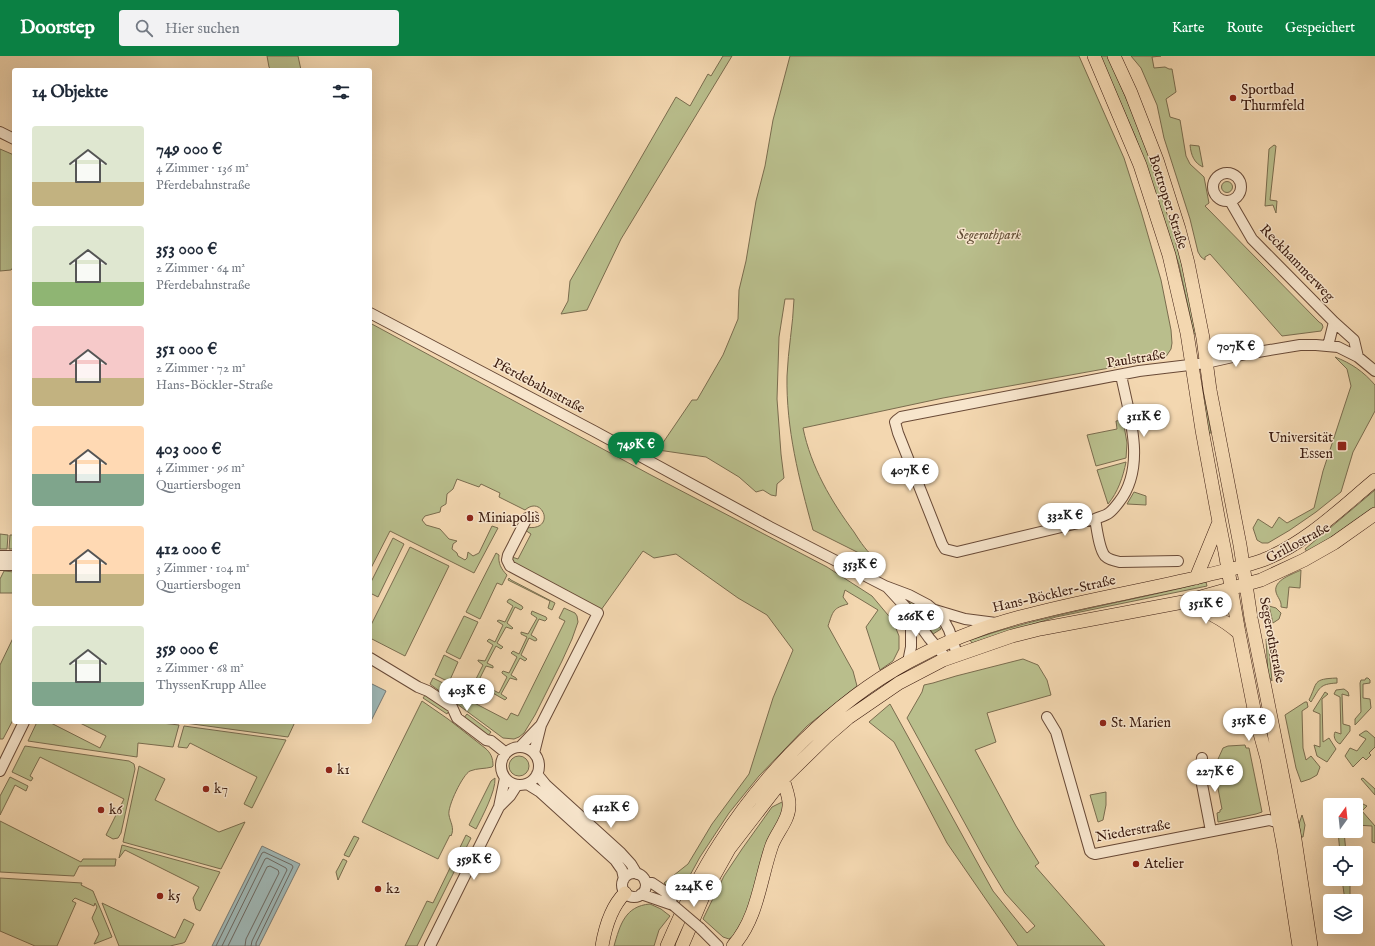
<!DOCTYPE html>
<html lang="de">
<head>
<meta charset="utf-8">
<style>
  :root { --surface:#fff; --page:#f2f2f3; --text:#1f2937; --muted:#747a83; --accent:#0b8043 }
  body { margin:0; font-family:"IM FELL English",serif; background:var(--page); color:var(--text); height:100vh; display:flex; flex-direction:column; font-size:15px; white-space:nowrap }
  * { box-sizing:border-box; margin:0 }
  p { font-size:13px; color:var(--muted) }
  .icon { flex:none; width:22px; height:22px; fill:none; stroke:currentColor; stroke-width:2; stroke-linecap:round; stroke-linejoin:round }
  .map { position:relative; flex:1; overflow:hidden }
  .sheet { position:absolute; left:12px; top:12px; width:360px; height:656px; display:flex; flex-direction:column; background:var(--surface); border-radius:4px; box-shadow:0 4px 16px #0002 }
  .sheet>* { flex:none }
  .needle { width:26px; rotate:15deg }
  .controls { position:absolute; left:1323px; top:742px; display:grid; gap:8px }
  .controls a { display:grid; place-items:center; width:40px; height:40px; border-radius:4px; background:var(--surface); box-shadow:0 4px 16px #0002; font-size:20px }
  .price { position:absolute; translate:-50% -34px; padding:0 9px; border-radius:14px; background:#fff; color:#222; font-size:13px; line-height:26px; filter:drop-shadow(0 1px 2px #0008) }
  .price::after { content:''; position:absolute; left:50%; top:24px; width:12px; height:9px; margin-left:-6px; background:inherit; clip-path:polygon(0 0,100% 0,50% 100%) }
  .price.on { background:var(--accent); color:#fff }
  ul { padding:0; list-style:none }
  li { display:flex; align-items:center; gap:12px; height:100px; padding:0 20px }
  li span { display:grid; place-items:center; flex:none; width:112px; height:80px; border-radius:4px; color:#555 }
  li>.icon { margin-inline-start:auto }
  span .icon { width:48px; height:48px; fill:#fffc; stroke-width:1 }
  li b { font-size:17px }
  h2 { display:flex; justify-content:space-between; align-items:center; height:48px; padding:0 20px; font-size:17px }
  header { display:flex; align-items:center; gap:24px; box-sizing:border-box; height:56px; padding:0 20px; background:var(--accent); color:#fff }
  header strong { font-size:19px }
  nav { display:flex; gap:22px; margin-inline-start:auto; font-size:14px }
  .search { width:280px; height:36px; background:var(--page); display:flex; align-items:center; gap:10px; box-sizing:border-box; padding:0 14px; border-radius:4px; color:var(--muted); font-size:15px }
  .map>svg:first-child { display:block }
  .green { fill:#b9be8c; stroke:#7a6c4e }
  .water { fill:#9fb7b5; stroke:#777973 }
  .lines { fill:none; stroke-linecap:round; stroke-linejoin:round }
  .shore { stroke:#6d6962; stroke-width:1 }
  .minor-casing { stroke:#694a37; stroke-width:12 }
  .major-casing { stroke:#3b1b0f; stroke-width:14 }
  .minor { stroke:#f7e5cc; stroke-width:10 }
  .major { stroke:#f3d7b0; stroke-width:13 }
  .minor-bridge-casing { stroke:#694a37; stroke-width:12; stroke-linecap:butt }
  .minor-bridge { stroke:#f7e5cc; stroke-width:10 }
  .poi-dot { fill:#8f2418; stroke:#f7e5cc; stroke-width:1.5 }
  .labels { text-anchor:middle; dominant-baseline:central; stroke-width:3; stroke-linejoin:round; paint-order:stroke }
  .poi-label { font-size:14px; fill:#3b1b0f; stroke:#f7e5cc; text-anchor:start }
  .street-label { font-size:14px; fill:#3b1b0f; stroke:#f7e5cc }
  .park-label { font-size:14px; font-style:italic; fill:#614c34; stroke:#f7e5cc }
</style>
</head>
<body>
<header>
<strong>Doorstep</strong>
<div class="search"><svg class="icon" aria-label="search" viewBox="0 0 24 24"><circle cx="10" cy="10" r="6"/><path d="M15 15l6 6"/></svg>Hier suchen</div>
<nav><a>Karte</a><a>Route</a><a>Gespeichert</a></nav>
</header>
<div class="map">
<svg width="1375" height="890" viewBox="0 0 1375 890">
  <rect width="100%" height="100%" fill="#f3d7b0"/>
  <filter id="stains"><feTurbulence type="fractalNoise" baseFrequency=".005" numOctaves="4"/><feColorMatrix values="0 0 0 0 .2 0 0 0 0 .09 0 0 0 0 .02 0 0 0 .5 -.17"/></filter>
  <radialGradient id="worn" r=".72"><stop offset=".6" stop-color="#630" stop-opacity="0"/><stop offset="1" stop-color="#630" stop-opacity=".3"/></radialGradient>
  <path class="green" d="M 267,0 L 298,0 L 301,14 L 271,14 L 269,11 Z
    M 723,0 L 732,0 L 621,183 L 587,254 L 561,258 L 568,245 L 570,225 L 676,41 L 690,50 L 708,18 L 711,20 Z
    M 790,0 L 1079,0 L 1124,102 L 1141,155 L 1161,224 L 1171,274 L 1172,287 L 1171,293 L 1165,302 L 943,342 L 803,372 C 811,411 831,445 854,476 C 861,487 867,496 877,504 L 877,506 L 813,474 C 799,423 786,373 787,320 C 788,294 793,269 794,243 L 785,243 L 779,281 L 777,343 L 781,398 L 784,422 L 777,428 L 776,440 L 771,439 L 763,434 L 756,436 L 739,421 L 706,401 L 658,394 L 692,344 L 697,344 L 723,299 L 738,263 L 739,234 L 746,205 L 756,145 L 765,110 L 773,64 Z
    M 1100,0 L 1108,0 C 1125,40 1143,80 1157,121 C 1174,172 1186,225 1198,277 L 1194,278 L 1179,209 L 1149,118 L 1135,80 Z
    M 1131,0 L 1161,0 L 1152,1 L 1154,12 L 1165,11 L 1169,13 L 1172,13 L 1176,36 L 1166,43 L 1170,61 L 1180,64 L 1186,100 L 1190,108 L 1204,121 L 1209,147 L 1205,150 L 1319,266 L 1322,268 L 1323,271 L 1321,275 L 1282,280 L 1210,198 L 1205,201 L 1205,204 L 1201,201 L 1198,196 L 1190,163 L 1164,82 L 1157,49 L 1141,12 Z
    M 1190,89 L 1199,90 L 1203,111 C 1194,107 1191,99 1190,89 Z
    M 1274,89 L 1276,90 L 1270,144 L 1277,145 L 1276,157 L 1273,149 L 1265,150 L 1269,93 Z
    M 0,93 L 14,99 L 14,210 L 11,214 L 0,215 Z
    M1221.5 131a5.5 5.5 0 1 1 11 0a5.5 5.5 0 1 1-11 0Z
    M 370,267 L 649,418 L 827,511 L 872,540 L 893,565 L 899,580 L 899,593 L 893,605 L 880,614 L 866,571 L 878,554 L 845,534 L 843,541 L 848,548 C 833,552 833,555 828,570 L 853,615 L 857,630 L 807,670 L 759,720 L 729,757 L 700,801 L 678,841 L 664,827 L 688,808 L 712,768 L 749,718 L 773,642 L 793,594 L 767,559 L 738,542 L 676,498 L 654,502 L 643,495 L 601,554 L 512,508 L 512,501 L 518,503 L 531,478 L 525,474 L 527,472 C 530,471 534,472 536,471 C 553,467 541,440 525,454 L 499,441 L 500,437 L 481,428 L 479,431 L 457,423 L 453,433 L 447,438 L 446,448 L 441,451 L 440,456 L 425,460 L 422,464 L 426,469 L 440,473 L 449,483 L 457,485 L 453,488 L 452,493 L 457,497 L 458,500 L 465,504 L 467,502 L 468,496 L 473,500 L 479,497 L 492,470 L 498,472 L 474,517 L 390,475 L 370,514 Z
    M 1335,301 C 1351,307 1364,316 1375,329 L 1375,355 L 1353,396 L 1341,436 L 1316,456 L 1290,474 L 1268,487 L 1262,487 L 1257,484 L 1253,472 L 1258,463 L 1272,472 L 1279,461 L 1287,467 L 1314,452 L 1323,415 L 1351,330 L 1347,313 Z
    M 1203,332 L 1211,377 L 1209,377 L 1204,359 L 1200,333 Z
    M 1123,364 L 1127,387 L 1126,402 L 1096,410 L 1087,379 L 1117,373 L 1116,365 Z
    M 1126,406 C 1123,421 1118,436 1108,448 L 1097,414 Z
    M 1375,434 L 1375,451 L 1346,472 L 1307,496 L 1305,493 Z
    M 1134,436 L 1146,440 L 1146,449 L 1127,448 Z
    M 0,478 L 8,479 L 7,493 L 0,493 Z
    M 10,479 L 14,479 L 14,493 L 9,493 Z
    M 393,482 L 404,488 L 378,541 L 370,537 L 370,528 Z
    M 410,491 L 449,510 L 405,600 L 370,582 L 370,571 Z
    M 496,497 L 499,499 C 498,507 501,513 507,519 L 502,529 L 497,527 L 480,563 L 466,556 Z
    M 1301,514 L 1300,532 L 1289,531 L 1287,552 L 1281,551 C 1282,545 1277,541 1276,536 C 1273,524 1293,518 1301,514 Z
    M 4,515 L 14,516 L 14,537 L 0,537 L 0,523 Z
    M 509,522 L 511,524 L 555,547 L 552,554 L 548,552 L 550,545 L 508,524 Z
    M 1206,526 L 1207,530 L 1056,561 L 972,587 L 970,584 C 1047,558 1128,546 1206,526 Z
    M 908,542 L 924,553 L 941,573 L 933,578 L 921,559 L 907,544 Z
    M 510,543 L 522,550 L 523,552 L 521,554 L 515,551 L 507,567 L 513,572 L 512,573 L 506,571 L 497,587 L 503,591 L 501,593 L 496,590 L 487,607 L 493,610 L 493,612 L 486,610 L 478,626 L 484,630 L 482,632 L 468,624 L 469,623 L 475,625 L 483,609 L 478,605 L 478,604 L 485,605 L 493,589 L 487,585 L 489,583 L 495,586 L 503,569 L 497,565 L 499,564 L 505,566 L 513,550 L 507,546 L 508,544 Z
    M 1269,550 L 1276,552 L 1281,557 L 1279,563 L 1273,567 Z
    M 564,552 L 575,557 L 577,560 L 578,566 L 572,583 L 562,605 L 535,659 L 524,677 L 519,681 L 514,683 L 503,682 L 430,628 L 433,622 L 459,635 L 457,638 L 507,664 L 511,657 L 518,660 L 565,565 L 559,562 Z
    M 532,555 L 546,561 L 547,563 L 545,565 L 539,563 L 531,579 L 536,582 L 537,584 L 535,585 L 529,582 L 521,599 L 527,603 L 525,605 L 520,602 L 511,619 L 516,622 L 517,624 L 510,622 L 501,638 L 507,642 L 505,644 L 491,636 L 493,634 L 499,637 L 507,621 L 502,617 L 502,616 L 503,615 L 509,617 L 517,601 L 511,597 L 513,595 L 519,598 L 527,581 L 521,578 L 521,576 L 528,578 L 537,562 L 531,558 Z
    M 464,560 L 478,566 L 460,603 L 446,596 Z
    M 14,580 L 14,662 L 3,683 L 0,683 L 0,609 Z
    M 1266,583 L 1268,584 L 1272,625 L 1268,619 Z
    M 444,599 L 458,606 L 449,626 L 435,619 Z
    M 1023,603 L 1038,609 L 1047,624 L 1051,639 L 987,657 L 996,686 L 975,694 L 1016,770 L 1039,807 L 1035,810 L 1105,890 L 1018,890 L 947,787 L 894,686 L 869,666 L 890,648 L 993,835 L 1027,877 L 1035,870 L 1005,837 L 985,804 L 907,662 L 922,636 L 924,629 L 933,627 L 956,620 Z
    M 1337,622 L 1337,627 C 1319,628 1320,632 1311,646 L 1309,644 C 1318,626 1312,623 1337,622 Z
    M 1366,622 L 1368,622 L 1370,624 L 1370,627 L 1363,628 L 1363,642 L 1370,643 L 1371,652 L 1355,669 L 1355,663 L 1361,656 L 1360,627 L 1361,624 L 1365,624 Z
    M 1344,633 L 1348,636 L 1349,640 L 1342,638 L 1343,668 L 1350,670 L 1350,675 L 1340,688 C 1335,686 1333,680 1335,676 L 1341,678 L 1340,641 L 1334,638 L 1336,634 Z
    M 1325,636 L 1328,638 L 1322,643 L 1323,686 L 1329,682 L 1336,693 L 1327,706 L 1317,700 L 1314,689 L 1320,691 L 1320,658 L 1313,655 Z
    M 426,638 L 450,653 L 447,658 L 423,642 Z
    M 422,645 L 448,663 L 485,692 C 491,697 493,702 493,710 L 492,711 C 485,713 477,712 470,715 C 463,718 447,751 449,759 C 450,766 455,772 451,780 L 450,779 L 438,803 L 362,766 Z
    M 1305,646 L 1307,646 L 1308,651 L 1302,655 L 1303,692 L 1306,704 L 1311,700 L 1320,711 L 1317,719 L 1310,723 L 1301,726 L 1296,712 L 1285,659 Z
    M 467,658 L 491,676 L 487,681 L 463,663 Z
    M 37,666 L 49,666 L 100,692 L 106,680 L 78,666 L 153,666 L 179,669 L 173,691 L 138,687 L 137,701 L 28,685 Z
    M 185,666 L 295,666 L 288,681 L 185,667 Z
    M 184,670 L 286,684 L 252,752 L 244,748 L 257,721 L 190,687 L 187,692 L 178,691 Z
    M 1365,675 L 1367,675 L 1375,682 L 1375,691 L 1369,697 L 1371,699 L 1366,704 L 1363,701 L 1353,711 L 1345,700 L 1350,692 L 1357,695 L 1366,683 L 1359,679 Z
    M 1245,689 L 1246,692 L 1249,692 L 1262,756 L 1256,758 L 1218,766 L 1217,757 L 1220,756 L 1220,754 L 1222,753 L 1214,712 L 1223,692 L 1228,690 Z
    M 25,690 L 129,705 L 134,708 L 135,713 L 121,777 L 118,782 L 113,783 L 106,779 L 124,743 L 40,701 L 30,720 L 33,722 L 31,725 L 12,716 Z
    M509 710a10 10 0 1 1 20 0a10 10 0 1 1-20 0Z
    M 139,710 L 165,723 L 155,744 L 219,776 L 245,766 L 221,813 L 123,786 Z
    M 10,721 L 28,730 L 26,735 L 15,729 L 0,759 L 0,740 Z
    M 495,722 C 496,735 482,761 476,773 L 469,769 L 491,725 Z
    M 1363,722 L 1375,733 L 1375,739 L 1361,723 Z
    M 1106,736 L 1106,749 L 1103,764 L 1098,766 L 1090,739 Z
    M 782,746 L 784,755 L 749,853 L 733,880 L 729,883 L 723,881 L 703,863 L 724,820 L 742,793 L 772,751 Z
    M 1363,748 L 1367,750 L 1362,755 L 1375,770 L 1375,787 L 1372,786 L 1372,770 L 1356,769 L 1356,760 L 1362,755 L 1359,750 Z
    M 1302,759 L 1305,769 L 1303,781 L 1301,781 L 1299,768 Z
    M 0,765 L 81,806 L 83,803 L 116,803 L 115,810 L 79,810 L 74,820 L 0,816 Z
    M 1338,775 L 1344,775 L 1346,797 L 1340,797 Z
    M 466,779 L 471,782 L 417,890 L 405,890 L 427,845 L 433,847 Z
    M 354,780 L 359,782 L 349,801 L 344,799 Z
    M 122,789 L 220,816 L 200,855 L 196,853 L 193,842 L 199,831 L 125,794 L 119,802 Z
    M 343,803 L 347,805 L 338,824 L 336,816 Z
    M 0,822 L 82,827 L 81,829 L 93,835 L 112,881 L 94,888 L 99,878 L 92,862 L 97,851 L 95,847 L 94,850 L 75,842 L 72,845 L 76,847 L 57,890 L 35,890 L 0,875 Z
    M 1342,823 L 1350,824 L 1350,845 L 1345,845 Z
    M 102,847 L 175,882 L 184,863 L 194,868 L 185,886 L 183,887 L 170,890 L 119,890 Z
    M 650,848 L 661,853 L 670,860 L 659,874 L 654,890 L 614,890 C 620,869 625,850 650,848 Z"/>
  <path class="water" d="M 370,627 L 386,635 L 370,667 L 369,666 L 370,666 Z
    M 262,790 L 300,808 L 259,890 L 212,890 Z"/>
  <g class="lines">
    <path class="shore" d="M 216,890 L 262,797 L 264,796 L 292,809 L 293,811 L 256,887 L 256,890
      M 222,890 L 265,803 L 267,802 L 286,812 L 287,814 L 252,885 L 251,890
      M 228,890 L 267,811 L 270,810 L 278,814 L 279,817 L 246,883 L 245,890"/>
    <g class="minor-casing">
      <path id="minor" d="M 0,76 L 14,83
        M1213 131a14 14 0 1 1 28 0a14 14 0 1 1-28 0Z
        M 1230,145 L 1252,183 L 1334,266 L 1354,284 L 1358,301
        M 370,257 L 594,375 L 770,471 L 885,530 L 909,539 L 928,549 L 942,561 L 949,574 L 957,598
        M 1328,290 L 1334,266
        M 1121,319 C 1129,359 1147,410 1119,446 C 1116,450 1113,454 1109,457 C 1105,460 1099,461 1095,463 L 957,496 L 945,493 L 942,488 L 898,377 L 895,366 L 897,364 L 901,361 L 1139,315 L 1206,307 L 1246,298 L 1300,289 L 1316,289 L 1338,291 L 1358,301 L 1375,315
        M 534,461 L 527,462 L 508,499 L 507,504 L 510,510 L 598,557 L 541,669 L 534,697
        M 1095,463 C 1097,473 1099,493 1105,500 C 1109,504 1115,505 1120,506 L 1178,505
        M 0,500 L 14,500
        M 0,509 L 14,509
        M 887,531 L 911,557 L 929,582 L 947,603
        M 935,554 L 965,563 L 996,567
        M 370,602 L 418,631 L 428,635 L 452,651 L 457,662 L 486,684 L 491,685 L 506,697
        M 908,606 L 911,591 L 911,557
        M 1047,661 L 1056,676 L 1090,795 L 1092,797 L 1095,798 L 1269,764 L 1284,768
        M501 710a19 19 0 1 1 38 0a19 19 0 1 1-38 0Z
        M 520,691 L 541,669
        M 1202,702 L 1200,718 L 1211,775
        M 0,715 L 24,666
        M 537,718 L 546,729 L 621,797 L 631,808 L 637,818
        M 527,728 L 540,736 L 615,804 L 622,814 L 624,823
        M 499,751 L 510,740 L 517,729
        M622 829a12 12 0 1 1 24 0a12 12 0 1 1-24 0Z
        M 645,825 L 652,827 L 667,837 L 673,849
        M 641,838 L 673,849
        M 700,872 L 718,890
        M 430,890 L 499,751 L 505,722"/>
    </g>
    <g class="major-casing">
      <path id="major" d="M 1094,0 L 1140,109 L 1169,199 L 1187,277 L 1202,374 L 1219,466 L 1225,496 L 1239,577 L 1256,663 L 1267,703 L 1284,793 L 1299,890
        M 1114,0 L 1131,37 L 1157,104 L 1179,173 L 1188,207 L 1203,282 L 1210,334 L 1240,489 L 1251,562 L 1294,777 L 1311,890
        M 1196,522 L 1219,466
        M 1183,546 C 1204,554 1222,562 1239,577
        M 602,890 C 605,872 612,850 625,837
        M 667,890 C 682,855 699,819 720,787 C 766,715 833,647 908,606 C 946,585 990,568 1032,558 C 1089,543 1146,534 1203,520 C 1222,515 1244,511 1263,504 C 1306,487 1340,453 1375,424
        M 682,890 L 705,836 L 729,793 L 783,723 L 826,681 L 848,662 L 899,627 L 943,604 L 1012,580 L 1040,573 L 1183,546 L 1261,524 L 1304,504 L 1334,487 L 1375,458
        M 733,890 C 758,862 760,823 772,789 C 777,776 789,764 789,750 C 790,742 785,731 783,723"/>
    </g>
    <use href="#minor" class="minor"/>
    <use href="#major" class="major"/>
    <g class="minor-bridge-casing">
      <path id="minor-bridge" d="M 673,849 L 700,872"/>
    </g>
    <use href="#minor-bridge" class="minor-bridge"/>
  </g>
  <g class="poi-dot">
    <circle cx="1233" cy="42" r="4"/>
    <rect x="1337" y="385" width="10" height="10" rx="2"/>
    <circle cx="470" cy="462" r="4"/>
    <circle cx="1103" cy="667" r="4"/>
    <circle cx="329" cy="714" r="4"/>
    <circle cx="206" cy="733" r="4"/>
    <circle cx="101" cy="754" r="4"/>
    <circle cx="1136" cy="808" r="4"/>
    <circle cx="378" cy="833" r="4"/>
    <circle cx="160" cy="840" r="4"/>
  </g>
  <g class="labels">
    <g class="poi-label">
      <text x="1241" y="34">Sportbad<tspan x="1241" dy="16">Thurmfeld</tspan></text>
      <text x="1333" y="382" text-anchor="end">Universität<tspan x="1333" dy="16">Essen</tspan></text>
      <text x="478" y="462">Miniapolis</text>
      <text x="1111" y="667">St. Marien</text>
      <text x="337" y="714">k1</text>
      <text x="214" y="733">k7</text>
      <text x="109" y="754">k6</text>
      <text x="1144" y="808">Atelier</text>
      <text x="386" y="833">k2</text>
      <text x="168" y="840">k5</text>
    </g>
    <g class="street-label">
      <text transform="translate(1168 146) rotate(72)">Bottroper Straße</text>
      <text transform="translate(1297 207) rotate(46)">Reckhammerweg</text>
      <text transform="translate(1136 303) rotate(-9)">Paulstraße</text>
      <text transform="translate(539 330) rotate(28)">Pferdebahnstraße</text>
      <text transform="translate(1298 487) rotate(-28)">Grillostraße</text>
      <text transform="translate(1054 538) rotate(-13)">Hans-Böckler-Straße</text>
      <text transform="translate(1272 584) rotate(79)">Segerothstraße</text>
      <text transform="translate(1133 775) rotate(-10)">Niederstraße</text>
    </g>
    <g class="park-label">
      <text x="989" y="179">Segerothpark</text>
    </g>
  </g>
  <rect width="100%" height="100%" filter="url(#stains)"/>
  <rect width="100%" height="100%" fill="url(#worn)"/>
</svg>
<div class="controls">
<a><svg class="needle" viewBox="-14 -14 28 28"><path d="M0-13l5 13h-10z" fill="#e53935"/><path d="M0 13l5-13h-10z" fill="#747a83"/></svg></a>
<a><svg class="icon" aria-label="locate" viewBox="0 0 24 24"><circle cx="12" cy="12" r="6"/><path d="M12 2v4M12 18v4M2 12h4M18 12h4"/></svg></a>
<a><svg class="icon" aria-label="layers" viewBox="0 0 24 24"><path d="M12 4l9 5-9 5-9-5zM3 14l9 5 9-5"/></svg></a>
</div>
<b class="price" style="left:1236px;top:312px">707K €</b>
<b class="price" style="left:1144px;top:382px">311K €</b>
<b class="price on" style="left:636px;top:410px">749K €</b>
<b class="price" style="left:910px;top:436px">407K €</b>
<b class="price" style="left:1065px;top:481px">332K €</b>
<b class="price" style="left:860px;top:530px">353K €</b>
<b class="price" style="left:1206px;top:569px">351K €</b>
<b class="price" style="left:916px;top:582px">266K €</b>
<b class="price" style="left:467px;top:656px">403K €</b>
<b class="price" style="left:1249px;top:686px">315K €</b>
<b class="price" style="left:1215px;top:737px">227K €</b>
<b class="price" style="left:611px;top:773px">412K €</b>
<b class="price" style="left:474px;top:825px">359K €</b>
<b class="price" style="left:694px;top:852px">224K €</b>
<section class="sheet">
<h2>14 Objekte<svg class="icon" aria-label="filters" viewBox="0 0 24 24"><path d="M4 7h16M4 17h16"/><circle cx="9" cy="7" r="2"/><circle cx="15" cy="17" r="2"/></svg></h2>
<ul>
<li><span style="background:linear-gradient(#dfe7d0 70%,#c2b280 0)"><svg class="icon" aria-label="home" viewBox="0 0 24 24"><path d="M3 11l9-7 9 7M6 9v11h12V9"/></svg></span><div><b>749 000 €</b><p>4 Zimmer · 136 m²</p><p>Pferdebahnstraße</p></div></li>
<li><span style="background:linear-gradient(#dfe7d0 70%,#8fb573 0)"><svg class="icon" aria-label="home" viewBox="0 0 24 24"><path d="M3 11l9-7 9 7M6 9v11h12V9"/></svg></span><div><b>353 000 €</b><p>2 Zimmer · 64 m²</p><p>Pferdebahnstraße</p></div></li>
<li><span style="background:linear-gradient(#f6c9c9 65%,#c2b280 0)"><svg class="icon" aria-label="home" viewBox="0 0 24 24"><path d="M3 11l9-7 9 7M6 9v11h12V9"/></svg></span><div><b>351 000 €</b><p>2 Zimmer · 72 m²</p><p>Hans-Böckler-Straße</p></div></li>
<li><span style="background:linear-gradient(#ffd9b3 60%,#7fa58c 0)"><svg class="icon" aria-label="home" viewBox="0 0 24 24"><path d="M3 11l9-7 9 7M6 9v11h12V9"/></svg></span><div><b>403 000 €</b><p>4 Zimmer · 96 m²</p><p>Quartiersbogen</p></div></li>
<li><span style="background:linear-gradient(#ffd9b3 60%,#c2b280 0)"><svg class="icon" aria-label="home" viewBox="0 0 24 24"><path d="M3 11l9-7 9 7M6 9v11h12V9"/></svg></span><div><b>412 000 €</b><p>3 Zimmer · 104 m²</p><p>Quartiersbogen</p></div></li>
<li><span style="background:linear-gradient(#dfe7d0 70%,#7fa58c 0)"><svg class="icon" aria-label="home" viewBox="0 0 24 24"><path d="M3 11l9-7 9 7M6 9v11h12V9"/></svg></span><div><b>359 000 €</b><p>2 Zimmer · 68 m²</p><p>ThyssenKrupp Allee</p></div></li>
</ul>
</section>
</div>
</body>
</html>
